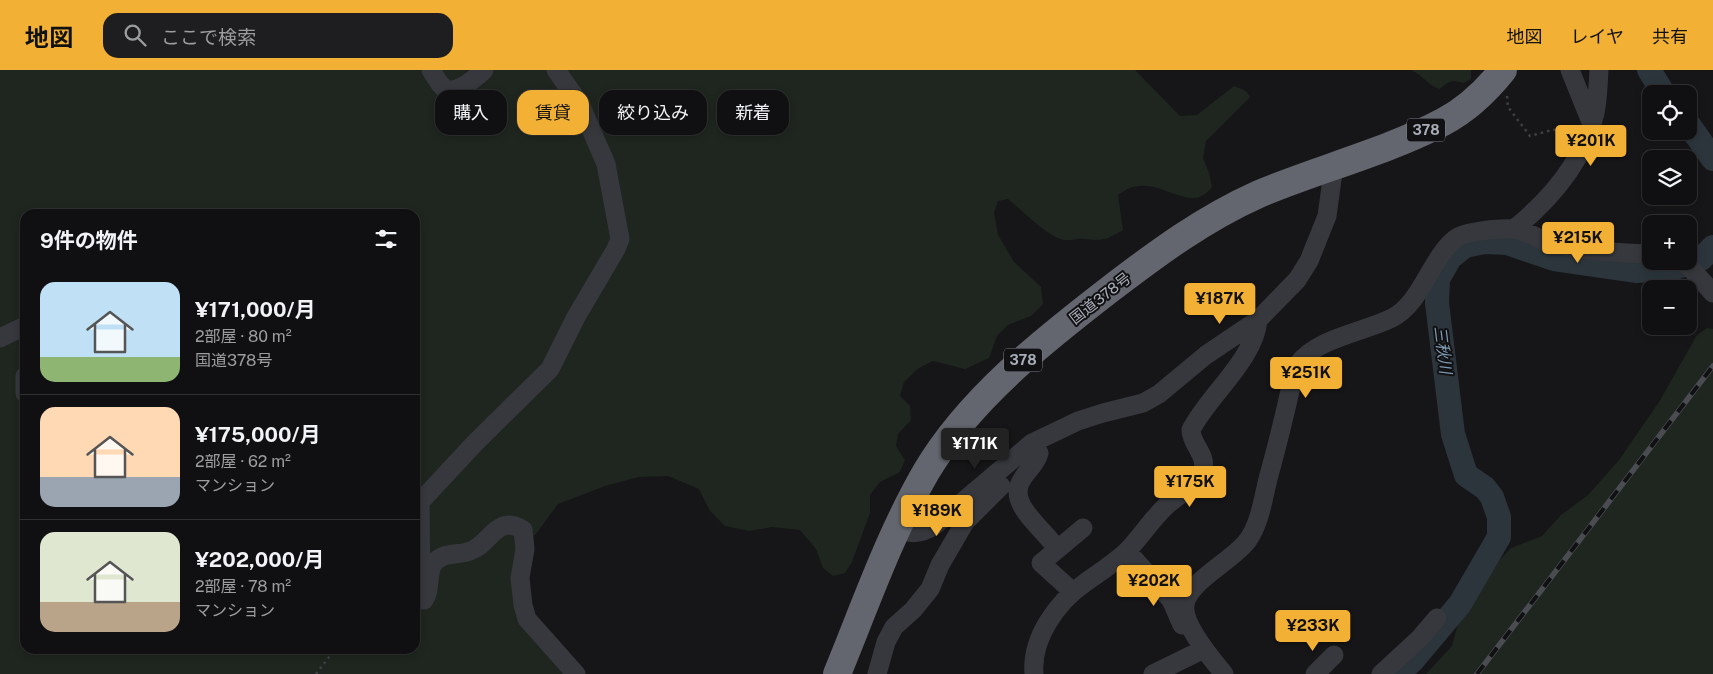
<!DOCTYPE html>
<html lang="ja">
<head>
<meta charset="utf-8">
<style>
  :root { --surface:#101012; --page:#1e1e20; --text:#f1f3f6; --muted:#9c9d9f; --line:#303032; --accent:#f2b134 }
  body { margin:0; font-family:"Public Sans","Noto Sans JP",sans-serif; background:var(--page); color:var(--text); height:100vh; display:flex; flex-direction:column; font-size:19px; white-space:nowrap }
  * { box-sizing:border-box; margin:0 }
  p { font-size:16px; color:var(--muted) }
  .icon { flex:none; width:28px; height:28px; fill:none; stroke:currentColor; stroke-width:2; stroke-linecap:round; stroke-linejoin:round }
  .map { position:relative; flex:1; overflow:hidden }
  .side { position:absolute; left:20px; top:139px; width:400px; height:445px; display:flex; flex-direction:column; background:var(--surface); border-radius:15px; box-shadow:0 2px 8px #0003,0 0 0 1px var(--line) }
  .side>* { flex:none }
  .banner { position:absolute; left:435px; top:20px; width:475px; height:45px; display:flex; gap:10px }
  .fabs { position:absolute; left:1642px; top:15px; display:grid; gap:10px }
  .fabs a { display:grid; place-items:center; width:55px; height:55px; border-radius:10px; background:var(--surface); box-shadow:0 2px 8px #0003,0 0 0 1px var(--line); font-size:25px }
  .price { position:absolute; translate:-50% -42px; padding:0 11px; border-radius:5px; background:var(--accent); color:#111; font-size:16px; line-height:32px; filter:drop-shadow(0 1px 2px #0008) }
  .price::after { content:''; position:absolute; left:50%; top:30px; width:15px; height:11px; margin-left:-8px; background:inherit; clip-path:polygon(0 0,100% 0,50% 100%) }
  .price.on { background:#222; color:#fff }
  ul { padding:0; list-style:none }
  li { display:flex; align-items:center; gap:15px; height:125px; padding:0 20px }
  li+li { border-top:1px solid var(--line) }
  li span { display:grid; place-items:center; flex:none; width:140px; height:100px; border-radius:15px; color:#555 }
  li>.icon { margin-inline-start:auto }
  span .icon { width:60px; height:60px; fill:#fffc; stroke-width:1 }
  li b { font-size:21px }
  h2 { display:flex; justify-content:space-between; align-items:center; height:60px; padding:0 20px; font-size:21px }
  .tag { padding:0 18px; border-radius:15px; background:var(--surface); box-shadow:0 2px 8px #0003,0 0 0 1px var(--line); font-size:18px; line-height:45px }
  .tag.on { background:var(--accent); color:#111 }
  header { display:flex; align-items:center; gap:30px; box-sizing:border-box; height:70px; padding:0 25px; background:var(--accent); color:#111 }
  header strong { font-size:24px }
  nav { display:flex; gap:28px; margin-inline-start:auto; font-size:18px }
  .search { width:350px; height:45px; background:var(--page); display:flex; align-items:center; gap:12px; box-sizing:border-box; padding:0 18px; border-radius:15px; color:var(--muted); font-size:19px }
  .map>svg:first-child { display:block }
  .green { fill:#1e261f; fill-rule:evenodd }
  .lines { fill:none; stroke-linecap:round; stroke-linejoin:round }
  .river { stroke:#2c353c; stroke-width:24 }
  .path { stroke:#3d3f44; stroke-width:2.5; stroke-dasharray:2.5 4; stroke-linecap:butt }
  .minor { stroke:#37383d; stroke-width:19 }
  .highway { stroke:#63666e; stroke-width:28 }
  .rail-casing { stroke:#4a4c52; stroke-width:5.5 }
  .rail { stroke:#111113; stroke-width:4; stroke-dasharray:11; stroke-linecap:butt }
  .labels { text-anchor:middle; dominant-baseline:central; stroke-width:4; stroke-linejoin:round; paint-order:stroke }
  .shield { fill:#111113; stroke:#7b7e86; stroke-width:1 }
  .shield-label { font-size:14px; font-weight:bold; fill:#a8adb8 }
  .street-label { font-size:15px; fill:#a8adb8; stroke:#111113 }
  .water-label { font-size:16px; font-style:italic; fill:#7f9bb3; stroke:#111113 }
</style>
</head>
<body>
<header>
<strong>地図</strong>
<div class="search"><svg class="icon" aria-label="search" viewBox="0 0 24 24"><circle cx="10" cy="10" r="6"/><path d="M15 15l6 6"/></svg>ここで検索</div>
<nav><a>地図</a><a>レイヤ</a><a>共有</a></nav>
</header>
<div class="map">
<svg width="1713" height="604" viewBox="0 0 1713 604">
  <rect width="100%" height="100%" fill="#161618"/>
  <path class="green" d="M 0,0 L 1135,0 L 1180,46 L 1197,45 L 1234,16 L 1246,21 L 1250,27 L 1206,71 L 1203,88 L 1209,103 L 1212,117 C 1187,150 1156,95 1118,125 L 1123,160 C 1106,170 1103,171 1084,169 C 1077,168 1071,171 1064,170 C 1046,166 1023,141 1008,129 L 998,131 L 994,143 L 998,165 L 1014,192 L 1041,217 L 1043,234 L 1031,246 L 1008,255 L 997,266 L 989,288 L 965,299 L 933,291 L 919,298 L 904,312 L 900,326 L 910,336 L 911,350 L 898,364 L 896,376 L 905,390 L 900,402 L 880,412 L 870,425 L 870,443 L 852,492 L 845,503 L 833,506 L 823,498 L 816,479 L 800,460 L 772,457 L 749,461 L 725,456 L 710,441 L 699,419 L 668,406 L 639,407 L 605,416 L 558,434 L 536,464 L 518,480 L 516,529 L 571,604 L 0,604 ZM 25,144 L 415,144 L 415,579 L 25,579 Z
    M 1411,0 L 1471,0 L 1471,9 L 1464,13 C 1453,10 1449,10 1440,19 C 1428,16 1423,5 1411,0 Z
    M 1707,258 L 1713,259 L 1713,604 L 1426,604 L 1452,576 L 1458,554 L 1495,495 L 1511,478 L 1542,466 L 1561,445 L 1588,425 L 1619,390 L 1659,332 L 1697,265 Z"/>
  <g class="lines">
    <path class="river" d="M 1649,0 L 1664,24
      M 1689,55 L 1713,89
      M 1398,604 L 1413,590 L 1460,534 L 1499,467 L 1499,447 L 1492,427 L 1485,418 L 1466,405 L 1453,364 L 1437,233 L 1438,209 L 1450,188 L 1465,176 L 1484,172 L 1507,173 L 1554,189 L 1637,201 L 1678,197 L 1701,189 L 1713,177"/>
    <path class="path" d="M 1507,26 L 1508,37 L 1530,66 L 1552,60 L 1575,58
      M 316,604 L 335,579"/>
    <path class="minor" d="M 431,0 C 441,16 445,27 465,15 C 471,11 479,6 484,0
      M 556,0 L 580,34 L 606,94 L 620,169 L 616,179 L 576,247 L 550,299 L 475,373 L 420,432 L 421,529 L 424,530 C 431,521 427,507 432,496 C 440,481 457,486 470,481 C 490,475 497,443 523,460 L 525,479 L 520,508 L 523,535 L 527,549 L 576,604
      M 1570,0 L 1591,52
      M 1514,159 C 1551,129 1584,90 1595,43 C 1598,29 1598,14 1599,0
      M 1684,191 L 1713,223
      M 0,268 L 25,256
      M 25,306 L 25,323
      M 1039,383 C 1036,396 1022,404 1019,416 C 1012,438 1047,462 1056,478
      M 896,458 C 910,465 921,464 934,456 L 1032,373 L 1078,351 L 1103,343 L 1143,333 L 1159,324 L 1206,285 L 1258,250 L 1297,210 L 1309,191 L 1327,146 L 1334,95
      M 1127,481 L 1171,530 L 1182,555
      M 1073,522 L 1041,493 L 1083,458
      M 877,604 L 886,572 L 894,557 L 913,540 L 930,519 L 940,495 L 965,452 L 1001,416
      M 1034,604 C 1031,568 1057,532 1086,512 C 1100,502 1113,494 1126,482 C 1140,468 1151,450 1166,436 C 1177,426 1195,417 1202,402 C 1209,386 1191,375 1191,360 C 1207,327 1255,289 1258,250
      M 1153,604 L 1204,579
      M 1224,604 C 1212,589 1182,555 1185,535 C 1187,512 1234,490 1248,470 C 1260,453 1263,429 1268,409 C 1277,376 1285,344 1292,312 C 1294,306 1295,299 1298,294 C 1317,268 1364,262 1392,248 C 1421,234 1431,188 1455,169 C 1464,161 1502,158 1514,159 C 1528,161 1540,170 1553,174 C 1585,181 1619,183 1651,184
      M 1315,604 L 1334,585
      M 1381,604 L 1420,568 L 1437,548"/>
    <path class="highway" d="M 837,604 C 865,536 889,466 926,402 C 969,329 1043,271 1109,220 C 1156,184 1203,149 1259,124 C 1318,99 1386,82 1443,52 C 1466,40 1487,20 1503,0"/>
    <g class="rail-casing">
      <path id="rail" d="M 1477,604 L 1713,296"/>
    </g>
    <use href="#rail" class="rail"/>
  </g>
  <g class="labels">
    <g class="shield">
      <rect x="1407" y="48.5" width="38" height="23" rx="4"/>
      <rect x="1004" y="278.5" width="38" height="23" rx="4"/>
    </g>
    <g class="shield-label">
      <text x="1426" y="60">378</text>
      <text x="1023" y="290">378</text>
    </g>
    <g class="street-label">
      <text transform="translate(1100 228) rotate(-38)">国道378号</text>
    </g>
    <g class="water-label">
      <text transform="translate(1443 280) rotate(83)">三秋川</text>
    </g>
  </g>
</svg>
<div class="fabs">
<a><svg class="icon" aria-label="locate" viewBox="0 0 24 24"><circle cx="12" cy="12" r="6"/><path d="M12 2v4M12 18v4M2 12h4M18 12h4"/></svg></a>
<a><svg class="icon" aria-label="layers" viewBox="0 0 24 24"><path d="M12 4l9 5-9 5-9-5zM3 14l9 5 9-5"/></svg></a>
<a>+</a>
<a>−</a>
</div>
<b class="price" style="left:1591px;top:97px">¥201K</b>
<b class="price" style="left:1578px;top:194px">¥215K</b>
<b class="price" style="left:1220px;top:255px">¥187K</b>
<b class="price" style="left:1306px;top:329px">¥251K</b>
<b class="price on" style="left:975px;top:400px">¥171K</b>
<b class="price" style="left:1190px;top:438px">¥175K</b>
<b class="price" style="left:937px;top:467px">¥189K</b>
<b class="price" style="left:1154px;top:537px">¥202K</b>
<b class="price" style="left:1313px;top:582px">¥233K</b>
<div class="banner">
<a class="tag">購入</a>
<a class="tag on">賃貸</a>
<a class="tag">絞り込み</a>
<a class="tag">新着</a>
</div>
<section class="side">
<h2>9件の物件<svg class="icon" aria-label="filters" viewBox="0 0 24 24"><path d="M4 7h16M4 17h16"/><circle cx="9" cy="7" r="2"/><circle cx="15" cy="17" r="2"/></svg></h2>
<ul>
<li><span style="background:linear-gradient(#bfe0f5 75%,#8fb573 0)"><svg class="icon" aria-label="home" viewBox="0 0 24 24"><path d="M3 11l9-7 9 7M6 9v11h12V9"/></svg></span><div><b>¥171,000/月</b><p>2部屋 · 80 m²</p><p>国道378号</p></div></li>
<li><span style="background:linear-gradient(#ffd9b3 70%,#9aa5b1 0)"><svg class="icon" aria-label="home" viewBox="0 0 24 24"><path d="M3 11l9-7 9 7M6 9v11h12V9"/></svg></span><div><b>¥175,000/月</b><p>2部屋 · 62 m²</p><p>マンション</p></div></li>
<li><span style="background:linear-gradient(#dfe7d0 70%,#b9a48a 0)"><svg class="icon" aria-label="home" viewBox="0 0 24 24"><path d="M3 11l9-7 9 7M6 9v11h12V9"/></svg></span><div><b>¥202,000/月</b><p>2部屋 · 78 m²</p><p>マンション</p></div></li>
</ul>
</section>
</div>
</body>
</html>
